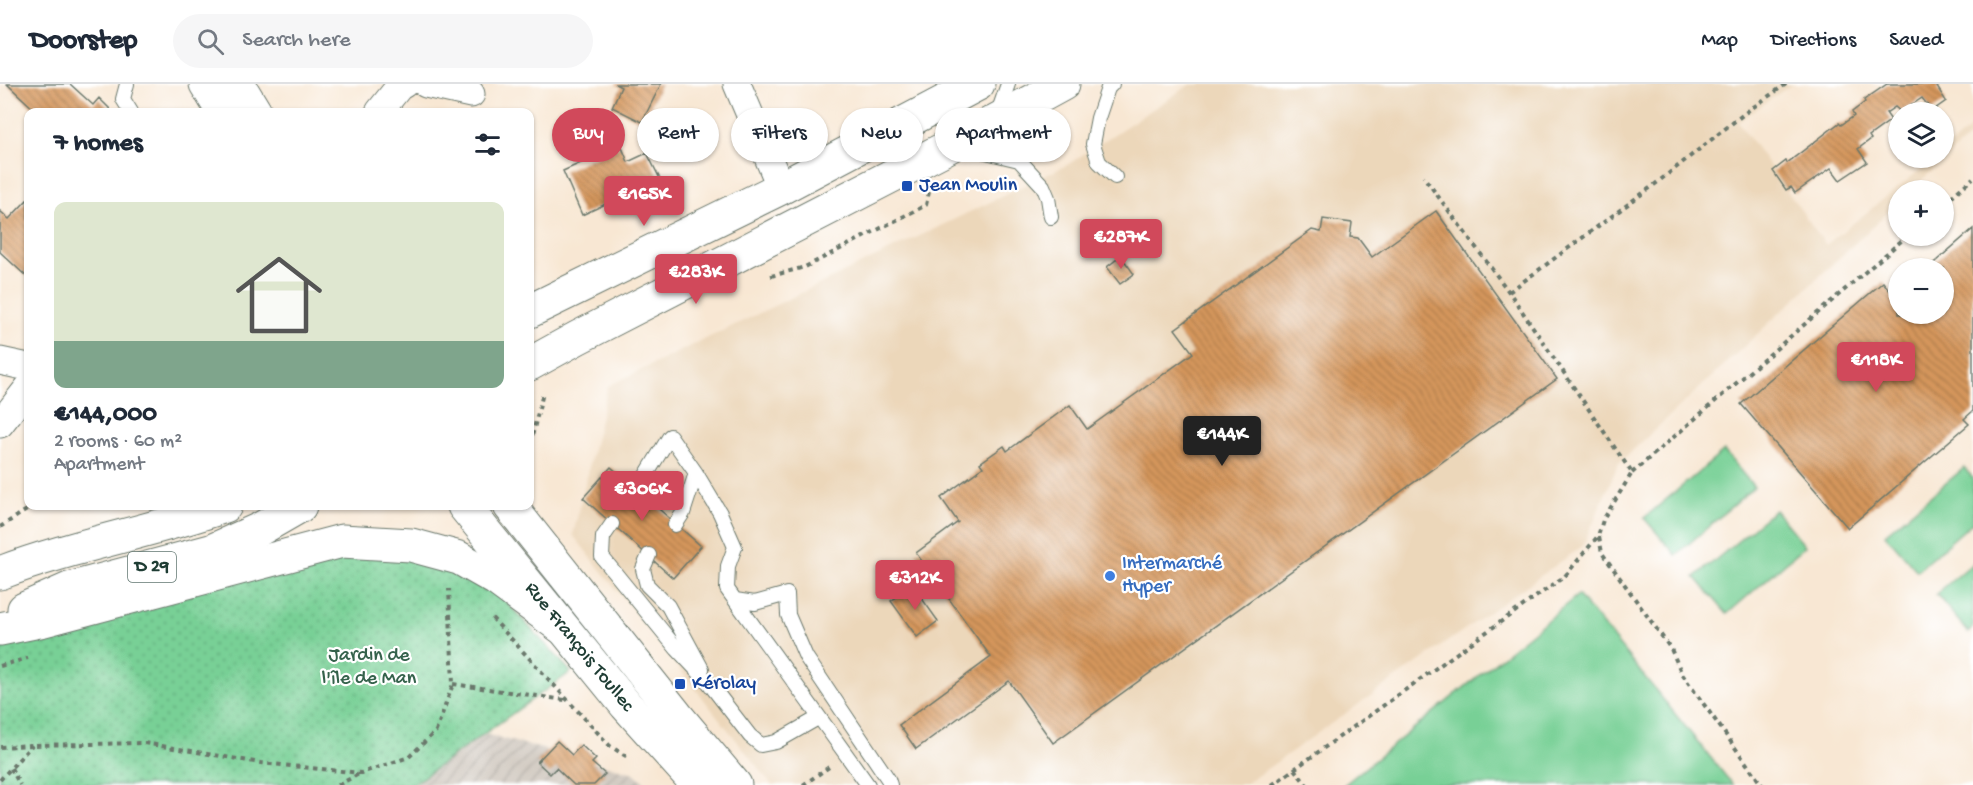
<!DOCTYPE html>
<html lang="en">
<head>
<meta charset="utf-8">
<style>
  :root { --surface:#fff; --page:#f6f6f7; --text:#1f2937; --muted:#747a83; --line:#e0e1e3; --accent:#d1495b }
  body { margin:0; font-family:"Gochi Hand",sans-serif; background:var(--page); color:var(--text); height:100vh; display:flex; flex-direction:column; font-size:22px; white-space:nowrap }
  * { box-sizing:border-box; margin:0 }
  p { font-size:20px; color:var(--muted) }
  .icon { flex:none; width:33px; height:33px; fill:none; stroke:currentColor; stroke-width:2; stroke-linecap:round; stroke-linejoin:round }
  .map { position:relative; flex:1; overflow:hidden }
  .details { position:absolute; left:24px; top:24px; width:510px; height:402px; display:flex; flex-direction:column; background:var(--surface); border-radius:12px; box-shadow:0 2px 4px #0004 }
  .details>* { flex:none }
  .banner { position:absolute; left:552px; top:24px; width:570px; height:54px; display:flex; gap:12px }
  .controls { position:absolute; left:1888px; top:18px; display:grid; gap:12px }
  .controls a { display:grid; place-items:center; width:66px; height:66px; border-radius:50%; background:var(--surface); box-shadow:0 2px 4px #0004; font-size:30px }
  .price { position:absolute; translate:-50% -51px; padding:0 14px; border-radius:6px; background:var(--accent); color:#fff; font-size:20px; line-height:39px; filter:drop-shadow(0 2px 3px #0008) }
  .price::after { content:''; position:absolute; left:50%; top:36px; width:18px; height:14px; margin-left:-9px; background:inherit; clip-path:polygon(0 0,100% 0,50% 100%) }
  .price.current { background:#222; color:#fff }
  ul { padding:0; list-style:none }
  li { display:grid; align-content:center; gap:12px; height:318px; padding:0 30px }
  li+li { border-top:2px solid var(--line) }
  li span { display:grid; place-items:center; height:186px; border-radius:12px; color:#555 }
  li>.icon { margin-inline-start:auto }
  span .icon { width:108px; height:108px; fill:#fffc; stroke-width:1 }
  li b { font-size:26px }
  h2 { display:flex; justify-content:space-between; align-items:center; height:72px; padding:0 30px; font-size:26px }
  .tag { padding:0 21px; border-radius:27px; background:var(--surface); box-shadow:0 2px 4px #0004; font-size:21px; line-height:54px }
  .tag.current { background:var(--accent); color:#fff }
  header { display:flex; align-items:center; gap:36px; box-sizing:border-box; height:84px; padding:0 30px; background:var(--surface); border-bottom:2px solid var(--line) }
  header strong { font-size:28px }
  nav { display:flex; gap:33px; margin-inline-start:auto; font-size:21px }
  .search { width:420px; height:54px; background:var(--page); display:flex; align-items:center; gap:15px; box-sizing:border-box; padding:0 21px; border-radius:33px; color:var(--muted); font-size:22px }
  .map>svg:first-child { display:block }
  .built { fill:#ecd7ba }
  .industrial { fill:url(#industrial-furrows) }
  .green { fill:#78d096; stroke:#4c8665; stroke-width:1.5 }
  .garden { fill:url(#garden-dots); stroke:#4c8665; stroke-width:1.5 }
  .building { fill:url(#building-back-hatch) }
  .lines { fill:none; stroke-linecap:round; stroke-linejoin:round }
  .lane-casing { stroke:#6b786c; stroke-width:16 }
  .street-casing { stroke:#6b786c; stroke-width:29 }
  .secondary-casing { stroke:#6b786c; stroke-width:35 }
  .primary-casing { stroke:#6b786c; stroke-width:35 }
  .path { stroke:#6b786c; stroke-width:4; stroke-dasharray:4.5 4.5; stroke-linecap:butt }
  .lane { stroke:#fff; stroke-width:14 }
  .street { stroke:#fff; stroke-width:27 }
  .secondary { stroke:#fff; stroke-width:33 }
  .primary { stroke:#fff; stroke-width:33 }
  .transit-dot { fill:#1a4fb4; stroke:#fff; stroke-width:2 }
  .shop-dot { fill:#3f7fe0; stroke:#fff; stroke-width:2 }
  .labels { text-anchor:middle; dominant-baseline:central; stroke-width:4.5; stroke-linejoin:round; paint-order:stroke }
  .shield { fill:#fff; stroke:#627771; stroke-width:1.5 }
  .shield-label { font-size:18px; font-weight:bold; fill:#1f3d34 }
  .transit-label { font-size:20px; fill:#164399; stroke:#fff; text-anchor:start }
  .shop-label { font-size:20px; fill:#366cbe; stroke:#fff; text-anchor:start }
  .street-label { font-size:20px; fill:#1f3d34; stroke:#fff }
  .park-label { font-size:20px; fill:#35624c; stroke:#fff }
</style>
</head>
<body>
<header>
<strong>Doorstep</strong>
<div class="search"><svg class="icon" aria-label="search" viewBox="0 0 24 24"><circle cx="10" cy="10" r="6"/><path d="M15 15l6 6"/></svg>Search here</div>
<nav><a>Map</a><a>Directions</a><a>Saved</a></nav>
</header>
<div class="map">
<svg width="1973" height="701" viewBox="0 0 1973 701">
  <defs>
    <pattern id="industrial-furrows" width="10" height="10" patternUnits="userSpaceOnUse" patternTransform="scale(1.5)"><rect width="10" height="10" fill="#cbc2b8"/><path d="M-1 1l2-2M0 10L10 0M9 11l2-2" fill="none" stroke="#a49f96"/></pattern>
    <pattern id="garden-dots" width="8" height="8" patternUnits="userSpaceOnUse" patternTransform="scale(1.5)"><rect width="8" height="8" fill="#78d096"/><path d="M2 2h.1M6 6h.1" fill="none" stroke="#62aa7b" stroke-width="1.8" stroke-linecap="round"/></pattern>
    <pattern id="building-back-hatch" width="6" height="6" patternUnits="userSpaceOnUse" patternTransform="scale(1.5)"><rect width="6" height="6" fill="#d5965b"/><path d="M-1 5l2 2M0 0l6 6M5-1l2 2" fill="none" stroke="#ac7c4c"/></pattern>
  </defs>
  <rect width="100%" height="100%" fill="#fff"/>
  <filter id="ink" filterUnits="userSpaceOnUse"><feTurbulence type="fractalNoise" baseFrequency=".0167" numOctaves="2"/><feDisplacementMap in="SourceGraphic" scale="12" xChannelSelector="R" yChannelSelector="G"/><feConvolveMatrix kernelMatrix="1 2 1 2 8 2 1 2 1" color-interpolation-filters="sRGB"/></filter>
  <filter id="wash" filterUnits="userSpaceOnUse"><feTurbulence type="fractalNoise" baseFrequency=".008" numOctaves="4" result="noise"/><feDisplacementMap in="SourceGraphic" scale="24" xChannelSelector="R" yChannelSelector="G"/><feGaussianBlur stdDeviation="1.35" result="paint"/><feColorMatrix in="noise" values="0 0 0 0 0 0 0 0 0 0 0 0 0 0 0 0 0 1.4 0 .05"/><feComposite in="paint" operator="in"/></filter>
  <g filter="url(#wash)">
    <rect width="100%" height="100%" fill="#f8e7d3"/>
    <path class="built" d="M 1191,0 L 1792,0 L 1738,38 L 1826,161 L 1935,74 L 1944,74 L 1944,66 L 1973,42 L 1973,49 L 1911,106 L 1899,106 L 1899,118 L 1618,380 L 1583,462 L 1244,701 L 772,701 L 573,451 L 608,302 L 1067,81 Z"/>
    <path class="industrial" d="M 477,648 L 634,689 L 648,701 L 36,701 Z"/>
    <path class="green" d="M 1724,367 L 1754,403 L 1676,471 L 1644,434 Z
      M 1964,384 L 1973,394 L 1973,438 L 1917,487 L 1885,450 Z
      M 1775,426 L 1805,462 L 1727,530 L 1695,493 Z
      M 1973,479 L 1973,543 L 1968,548 L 1936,510 Z
      M 1578,511 L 1733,701 L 1344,701 Z"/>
    <path class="garden" d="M 333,466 L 424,471 L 503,514 L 571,588 L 412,701 L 0,701 L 0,563 Z"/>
    <g id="blocks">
      <path class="building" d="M 7,0 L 70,0 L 93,21 L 99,14 L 110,25 L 107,28 L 37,28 Z
        M 615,0 L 661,0 L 642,38 L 612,23 L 621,3 Z
        M 1887,0 L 1941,0 L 1937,3 L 1946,17 L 1932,27 L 1922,14 L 1901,28 L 1895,23 L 1886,29 L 1891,36 L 1869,52 L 1871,55 L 1858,65 L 1867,78 L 1840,96 L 1831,84 L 1795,109 L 1791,103 L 1786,106 L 1773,87 L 1786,77 L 1787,79 L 1839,39 L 1841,41 L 1854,32 L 1852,28 L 1865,18 L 1864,16 Z
        M 621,61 L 628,78 L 647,69 L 660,95 L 582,131 L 563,87 Z
        M 28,115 L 28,189 L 26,192 L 0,168 L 0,127 L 9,135 Z
        M 1436,127 L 1557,295 L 1053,659 L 1009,597 L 916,665 L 899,641 L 991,573 L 916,469 L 958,438 L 941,414 L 983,383 L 980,379 L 1004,362 L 1007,367 L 1070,321 L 1087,345 L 1193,269 L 1175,245 L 1312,146 L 1321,148 L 1323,135 L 1352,139 L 1350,153 L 1358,154 L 1372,173 Z
        M 1973,145 L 1973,327 L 1964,335 L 1969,340 L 1848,444 L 1741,320 L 1883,198 L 1895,213 L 1899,209 L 1899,230 L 1944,230 L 1944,184 L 1928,184 Z
        M 1121,172 L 1134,190 L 1120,200 L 1107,183 Z
        M 611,383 L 701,462 L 673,494 L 583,414 Z
        M 913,502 L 938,537 L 917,553 L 891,517 Z
        M 557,657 L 572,671 L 581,661 L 596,675 L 592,679 L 605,690 L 594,701 L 574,701 L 556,684 L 550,690 L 537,678 Z"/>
    </g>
  </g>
  <g filter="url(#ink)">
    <use href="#blocks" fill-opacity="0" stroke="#6b786c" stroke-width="1.5"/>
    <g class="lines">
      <g class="lane-casing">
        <path id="lane" d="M 127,0 L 123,15 L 131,28
          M 1008,0 L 1000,23 L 1003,32 L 1019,76 L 1043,102 L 1048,114 L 1051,133
          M 1112,0 L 1108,4 L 1098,34 L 1093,60 L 1099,78 L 1115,93
          M 961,62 L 1019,76
          M 696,389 L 720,429 L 735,463 L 728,482 L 727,505 L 868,701
          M 637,406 L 670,352 L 696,389 L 683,429 L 675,441
          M 612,440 L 603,453 L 602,473 L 677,565 L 709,599 L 750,652 L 761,661 L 776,658 L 818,634
          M 649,471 L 643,485 L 647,501 L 668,522 L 702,585
          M 735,516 L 755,519 L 787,510 L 788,531 L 806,573 L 888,695 L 890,701"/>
      </g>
      <g class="street-casing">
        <path id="street" d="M 426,0 L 471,10
          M 737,0 L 781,104
          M 379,28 L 399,3 L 404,0
          M 0,277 L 28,283
          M 0,340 L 28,304"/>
      </g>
      <g class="secondary-casing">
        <path id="secondary" d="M 206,0 L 223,28
          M 238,0 L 255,28
          M 530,227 L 781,104 L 978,0
          M 530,280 L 577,254 L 940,67 L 1063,0"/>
      </g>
      <g class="primary-casing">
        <g id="primary">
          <path id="s1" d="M 464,422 L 626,621 L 698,701"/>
          <path d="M 510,422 L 677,632 L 735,701"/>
          <path d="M 0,489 C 73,461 151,448 225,422"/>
          <path d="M 24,525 L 69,505 L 211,467 L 260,445 L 300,422"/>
          <path d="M 0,545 L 44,536 L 342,457 L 411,461 L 459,474 L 496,495 L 561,543"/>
        </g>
      </g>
      <path class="path" d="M 1944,119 L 1973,94
        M 771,192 L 805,183 L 926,121 L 929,108
        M 1509,208 L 1654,101 L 1745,29 L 1786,0
        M 530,360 L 543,309
        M 1632,389 L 1907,152
        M 0,443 L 33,422
        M 1599,453 L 1602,469 L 1671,565 L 1682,590 L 1762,701
        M 492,534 L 610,662 L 629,674
        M 0,582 L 28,574
        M 453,600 L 565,616
        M 0,663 L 32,661 L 144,659 L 261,679 L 361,689 L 409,673 L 436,647 L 453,600 L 449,505
        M 11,684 L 20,701
        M 1294,685 L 1307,701
        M 0,696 L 32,661
        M 338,701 L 359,690
        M 803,701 L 829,683
        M 1272,701 L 1565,492 L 1598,452 L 1603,436 L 1632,389 L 1509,208 L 1423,92"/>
      <use href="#lane" class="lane"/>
      <use href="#street" class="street"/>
      <use href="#secondary" class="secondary"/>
      <use href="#primary" class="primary"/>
    </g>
  </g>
  <g class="transit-dot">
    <rect x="901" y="96" width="12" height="12" rx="3"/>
    <rect x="674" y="594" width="12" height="12" rx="3"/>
  </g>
  <circle class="shop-dot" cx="1110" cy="492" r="6"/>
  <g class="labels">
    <rect class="shield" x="128" y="468" width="48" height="30" rx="4.5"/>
    <g class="shield-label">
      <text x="152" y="483">D 29</text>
    </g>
    <g class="transit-label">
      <text x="919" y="102">Jean Moulin</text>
      <text x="692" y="600">Kérolay</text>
    </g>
    <g class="shop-label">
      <text x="1122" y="480">Intermarché<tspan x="1122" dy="23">Hyper</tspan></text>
    </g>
    <g class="street-label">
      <text stroke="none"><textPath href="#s1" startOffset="182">Rue François Toullec</textPath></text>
    </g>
    <g class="park-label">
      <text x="369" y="572">Jardin de<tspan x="369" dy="23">l'île de Man</tspan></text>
    </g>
  </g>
</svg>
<div class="controls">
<a><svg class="icon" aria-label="layers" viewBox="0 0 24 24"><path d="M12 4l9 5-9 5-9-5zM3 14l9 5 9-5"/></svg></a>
<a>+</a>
<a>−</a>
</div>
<b class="price" style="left:644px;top:143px">€165K</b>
<b class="price" style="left:1121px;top:186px">€287K</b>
<b class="price" style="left:696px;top:221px">€283K</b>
<b class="price" style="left:1876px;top:309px">€118K</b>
<b class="price current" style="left:1222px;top:383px">€144K</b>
<b class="price" style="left:642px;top:438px">€306K</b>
<b class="price" style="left:915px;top:527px">€312K</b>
<div class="banner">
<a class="tag current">Buy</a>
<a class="tag">Rent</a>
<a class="tag">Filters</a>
<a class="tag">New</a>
<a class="tag">Apartment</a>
</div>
<section class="details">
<h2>7 homes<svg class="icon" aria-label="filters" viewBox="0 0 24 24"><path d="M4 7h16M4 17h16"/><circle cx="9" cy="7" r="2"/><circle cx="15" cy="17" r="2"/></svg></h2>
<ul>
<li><span style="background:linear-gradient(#dfe7d0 75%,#7fa58c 0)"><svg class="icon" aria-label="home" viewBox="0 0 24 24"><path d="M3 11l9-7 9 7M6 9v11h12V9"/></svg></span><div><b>€144,000</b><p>2 rooms · 60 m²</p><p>Apartment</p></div></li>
</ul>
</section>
</div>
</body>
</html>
